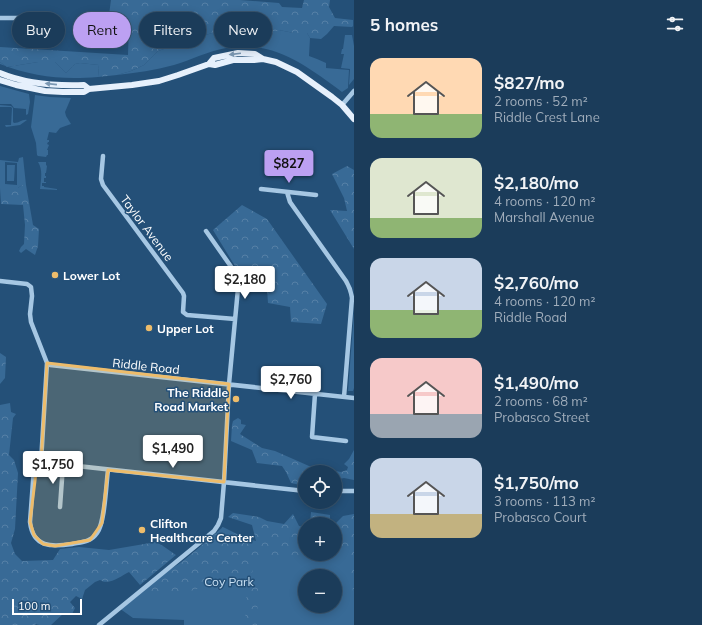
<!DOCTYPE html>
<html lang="en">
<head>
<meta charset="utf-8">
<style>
  :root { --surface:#1b3c5a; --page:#284763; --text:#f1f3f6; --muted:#a0adbb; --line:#395670; --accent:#bca0f2 }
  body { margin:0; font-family:Mulish,sans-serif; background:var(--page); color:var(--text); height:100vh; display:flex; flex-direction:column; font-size:15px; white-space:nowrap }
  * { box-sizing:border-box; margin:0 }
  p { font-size:13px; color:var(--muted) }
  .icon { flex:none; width:22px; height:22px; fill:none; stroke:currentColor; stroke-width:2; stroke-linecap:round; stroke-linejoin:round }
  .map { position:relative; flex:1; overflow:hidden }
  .drawer { display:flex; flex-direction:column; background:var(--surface); width:348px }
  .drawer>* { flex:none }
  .top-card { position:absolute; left:12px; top:12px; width:282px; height:36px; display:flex; gap:8px }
  .fabs { position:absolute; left:298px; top:465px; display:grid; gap:8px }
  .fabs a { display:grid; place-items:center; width:44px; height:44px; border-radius:50%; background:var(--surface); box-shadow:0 2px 10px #0003,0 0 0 1px var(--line); font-size:20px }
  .scale { position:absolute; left:12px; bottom:10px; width:70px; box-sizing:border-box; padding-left:4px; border:2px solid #fff; border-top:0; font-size:11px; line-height:14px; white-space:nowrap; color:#fff; -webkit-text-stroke:3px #245078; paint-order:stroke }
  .price { position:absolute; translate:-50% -34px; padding:0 9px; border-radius:4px; background:#fff; color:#222; font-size:13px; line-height:26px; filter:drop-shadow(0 1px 2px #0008) }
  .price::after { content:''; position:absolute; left:50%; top:24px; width:12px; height:9px; margin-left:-6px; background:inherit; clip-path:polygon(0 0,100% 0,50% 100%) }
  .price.current { background:var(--accent); color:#111 }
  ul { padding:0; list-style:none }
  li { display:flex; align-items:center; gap:12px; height:100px; padding:0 16px }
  li span { display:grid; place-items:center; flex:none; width:112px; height:80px; border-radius:12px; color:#555 }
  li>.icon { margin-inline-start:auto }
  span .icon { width:48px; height:48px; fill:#fffc; stroke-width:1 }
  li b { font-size:17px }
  h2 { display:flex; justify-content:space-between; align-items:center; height:48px; padding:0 16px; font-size:17px }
  .pill { padding:0 14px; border-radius:18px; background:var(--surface); box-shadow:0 2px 10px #0003,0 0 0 1px var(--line); font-size:14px; line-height:36px }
  .pill.current { background:var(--accent); color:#111 }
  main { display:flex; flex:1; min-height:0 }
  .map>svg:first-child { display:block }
  .green { fill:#386a96; fill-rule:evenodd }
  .forest { fill:url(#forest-crowns) }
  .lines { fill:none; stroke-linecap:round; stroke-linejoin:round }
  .minor { stroke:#a6c7e3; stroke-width:4.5 }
  .major { stroke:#e6f0fc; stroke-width:6 }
  .oneway { fill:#7b98b3 }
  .marked { fill:#edbc6b; fill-opacity:0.2; stroke:#edbc6b; stroke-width:3; stroke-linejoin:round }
  .poi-dot { fill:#edbc6b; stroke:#245078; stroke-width:1.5 }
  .labels { text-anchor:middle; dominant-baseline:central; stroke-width:3; stroke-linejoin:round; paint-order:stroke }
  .street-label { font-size:12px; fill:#fff; stroke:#245078 }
  .poi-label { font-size:12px; font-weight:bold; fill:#fff; stroke:#245078; text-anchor:start }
  .park-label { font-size:12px; fill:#c9e0f3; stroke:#245078 }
</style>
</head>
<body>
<main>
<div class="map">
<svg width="354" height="625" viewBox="0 0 354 625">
  <defs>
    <pattern id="forest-crowns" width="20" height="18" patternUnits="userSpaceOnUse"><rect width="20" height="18" fill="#386a96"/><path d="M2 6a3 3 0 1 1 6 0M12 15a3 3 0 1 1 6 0" fill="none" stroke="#5680a6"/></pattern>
  </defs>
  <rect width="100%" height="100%" fill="#245078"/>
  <path class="green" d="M 233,26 L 279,30 L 294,33 L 307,33 L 310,38 L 309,56 L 317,59 L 326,63 L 326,68 L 349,70 L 348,88 L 342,92 C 307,66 272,39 226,48 C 208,51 191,60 174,65 C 155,70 136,73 117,75 L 131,71 L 144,65 L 158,51 Z
    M 345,35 L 352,35 L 354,46 L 354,79 L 349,85 L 350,69 L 341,68 L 344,54 L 341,54 L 342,49 L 343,49 Z
    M 0,62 L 7,67 L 38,62 L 55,62 L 66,73 L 75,64 L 80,63 L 99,65 L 98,77 C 62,80 34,77 0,64 Z
    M 0,86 L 29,94 L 30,102 L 28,114 L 26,115 L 26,109 L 14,108 L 11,104 L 0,104 Z
    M 35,95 L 50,97 L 71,98 L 65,112 L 66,116 L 71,124 L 60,128 L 56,133 L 49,132 L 47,140 L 49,140 L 49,142 L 48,142 L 47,144 L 49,145 L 47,150 L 48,150 L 48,155 L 47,155 L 46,157 L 38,156 L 37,155 L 36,143 L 31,127 Z
    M 0,105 L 11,106 L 13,108 L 13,122 L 14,123 C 20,123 22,119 27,120 L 20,125 L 6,127 L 5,125 L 11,125 L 12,108 L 11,107 L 0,107 Z
    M 23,157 L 26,185 L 22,185 L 18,188 L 0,188 L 0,160 L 18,162 L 19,158 ZM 5,162 L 17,163 L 17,185 L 5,184 Z
    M 38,162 L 46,162 L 46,165 L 47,166 L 46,173 L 45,173 L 45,176 L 46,176 L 46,178 L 44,178 L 44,182 L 46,182 L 46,183 L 42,183 L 42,186 L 44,186 L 44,187 L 57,189 L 57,190 L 40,189 C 41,179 43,170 38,162 Z
    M 7,165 L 15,165 L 14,181 L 7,181 Z
    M 354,312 L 354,388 L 353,391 L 348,391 Z
    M 221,531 L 256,544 L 305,554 L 335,554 L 335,535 L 354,536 L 354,625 L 184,625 L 184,620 L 133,618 L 119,608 L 152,581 L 180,563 ZM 305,576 L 335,576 L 335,606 L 305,606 Z"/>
  <path class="forest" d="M 111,0 L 240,0 L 279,3 L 282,7 L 302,8 L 304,0 L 330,0 L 329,7 L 335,18 L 353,20 L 353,26 L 352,27 L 334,26 L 327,34 L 321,39 L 310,38 L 307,33 L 294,33 L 279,30 L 271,35 L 233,26 L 158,51 L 144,65 L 131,71 L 117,75 L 98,77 L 99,65 L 80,63 L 75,64 L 66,73 L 55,62 L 38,62 L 7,67 L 0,62 L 0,47 L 128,55 L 129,25 L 108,22 Z
    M 347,166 L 354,170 L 354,249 L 330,210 L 347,211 L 344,198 L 332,174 Z
    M 22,185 L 26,185 L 33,225 L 39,229 L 38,246 L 35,255 L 26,249 L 21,253 L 19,251 L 21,247 L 24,244 L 25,225 L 23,205 L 1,204 L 0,188 L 18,188 Z
    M 242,205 L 267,219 L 327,304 L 321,324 L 291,322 L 290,307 L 268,303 L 266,274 L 238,271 L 213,230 Z
    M 0,353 L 6,357 L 5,378 L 0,384 Z
    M 10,403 L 11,412 L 16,414 L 13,418 L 9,455 L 14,460 L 18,473 L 15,529 L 11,543 L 15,554 L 22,561 L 53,560 L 60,549 L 79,547 L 109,550 L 156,542 L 163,546 L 176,555 L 140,585 L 129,572 C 121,576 109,586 100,580 L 95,582 L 85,590 L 82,599 L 76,596 L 70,602 L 75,608 L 72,614 L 64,613 L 51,625 L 39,625 L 36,624 L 35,625 L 0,625 L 0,405 Z
    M 238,418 L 241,420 L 241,424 L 246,425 L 240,434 L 262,448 L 275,451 L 309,466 L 341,472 L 347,470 L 348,467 L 344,464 L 349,459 L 354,450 L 354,480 L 344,478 L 335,480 L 335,472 L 305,472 L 305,486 L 291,483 L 286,472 L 282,466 L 257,463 L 252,450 L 231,441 L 232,425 L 233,421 Z
    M 311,512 L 330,515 L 330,522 L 333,524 L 310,524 Z
    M 233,513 L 259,517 L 267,521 L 284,524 L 293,514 L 299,526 L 305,527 L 305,554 L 308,554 L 269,559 L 255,562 L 252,573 L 258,588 L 257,625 L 242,625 C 250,609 246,590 243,572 L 191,591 L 149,599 L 145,592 L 181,563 L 223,527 L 245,538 L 256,541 L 252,525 L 228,517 Z
    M 354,514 L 354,598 L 351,579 L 350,552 L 346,547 L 335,549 L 335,524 L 343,516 Z"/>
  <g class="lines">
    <path class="minor" d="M 0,18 L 23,18 L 45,23
      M 342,105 L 354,91
      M 103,156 L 101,179 L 103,185 L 183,293 L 184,296 L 183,312 L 187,315 L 235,319
      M 261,189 L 316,195
      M 287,192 L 290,202 L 346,281 C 349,286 351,291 352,298 L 344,397
      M 0,281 L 27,284 L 31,287 L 32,296 L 30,314 L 31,322 L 47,363 L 50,365 L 354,398
      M 315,394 L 312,437 L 346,441
      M 41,462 L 47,363
      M 108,470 C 106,485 105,523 97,533 C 91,542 82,542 72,544 C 52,547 33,548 30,522 L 34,468 L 37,464 L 41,462 L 305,491
      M 335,491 L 354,491
      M 60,507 L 63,465
      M 99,625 L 214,531 L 218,525 L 221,518 L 224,482 L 229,384 L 239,278 L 206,231"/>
    <path class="major" d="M 209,64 L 214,58 L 238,53 L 255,54 L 263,59
      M 0,73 C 26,84 56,86 84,85 L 89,89
      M 0,80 L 16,85 L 45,91 L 63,92 L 84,92 L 89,89 L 132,85 L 159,81 L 178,75 L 209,64 L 215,65 L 233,60 L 254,60 L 263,59 L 276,62 L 297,72 L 332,97 L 342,105 L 354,119"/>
  </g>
  <defs><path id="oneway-solid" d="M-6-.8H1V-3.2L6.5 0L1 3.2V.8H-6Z"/></defs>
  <g class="oneway">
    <use href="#oneway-solid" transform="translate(235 54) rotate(173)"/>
    <use href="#oneway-solid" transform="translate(51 84) rotate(-174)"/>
  </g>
  <path class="marked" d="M 47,363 L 229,384 L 224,482 L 108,470 L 102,523 L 90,540 L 55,546 L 43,544 L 34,535 L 30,522 L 37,464 L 41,462 Z"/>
  <g class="poi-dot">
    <circle cx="55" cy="275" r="4"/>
    <circle cx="149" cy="328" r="4"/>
    <circle cx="236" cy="399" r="4"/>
    <circle cx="142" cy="530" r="4"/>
  </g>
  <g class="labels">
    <g class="street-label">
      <text transform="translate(147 228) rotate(53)">Taylor Avenue</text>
      <text transform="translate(146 366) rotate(6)">Riddle Road</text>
    </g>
    <g class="poi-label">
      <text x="63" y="275">Lower Lot</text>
      <text x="157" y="328">Upper Lot</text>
      <text x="228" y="392" text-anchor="end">The Riddle<tspan x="228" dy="14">Road Market</tspan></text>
      <text x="150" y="523">Clifton<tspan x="150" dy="14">Healthcare Center</tspan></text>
    </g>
    <g class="park-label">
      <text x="229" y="581">Coy Park</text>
    </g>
  </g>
</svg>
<div class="fabs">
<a><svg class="icon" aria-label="locate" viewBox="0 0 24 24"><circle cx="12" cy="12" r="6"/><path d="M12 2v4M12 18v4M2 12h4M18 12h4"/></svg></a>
<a>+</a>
<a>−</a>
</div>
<div class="scale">100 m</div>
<b class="price current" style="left:289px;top:184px">$827</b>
<b class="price" style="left:245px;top:300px">$2,180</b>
<b class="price" style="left:291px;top:400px">$2,760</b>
<b class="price" style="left:173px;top:469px">$1,490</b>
<b class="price" style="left:53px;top:485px">$1,750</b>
<div class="top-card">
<a class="pill">Buy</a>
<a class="pill current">Rent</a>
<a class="pill">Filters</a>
<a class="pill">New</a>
</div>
</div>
<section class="drawer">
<h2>5 homes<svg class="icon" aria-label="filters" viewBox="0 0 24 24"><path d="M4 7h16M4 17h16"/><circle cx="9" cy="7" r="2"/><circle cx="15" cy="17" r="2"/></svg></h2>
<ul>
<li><span style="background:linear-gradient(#ffd9b3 70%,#8fb573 0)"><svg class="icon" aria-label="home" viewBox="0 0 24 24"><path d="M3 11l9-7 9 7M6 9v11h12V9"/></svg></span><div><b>$827/mo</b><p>2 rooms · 52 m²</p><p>Riddle Crest Lane</p></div></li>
<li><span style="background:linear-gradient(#dfe7d0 75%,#8fb573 0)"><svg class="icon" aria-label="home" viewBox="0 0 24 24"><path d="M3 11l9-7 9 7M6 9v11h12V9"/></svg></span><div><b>$2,180/mo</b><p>4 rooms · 120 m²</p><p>Marshall Avenue</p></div></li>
<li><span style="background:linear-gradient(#c9d6e8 65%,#8fb573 0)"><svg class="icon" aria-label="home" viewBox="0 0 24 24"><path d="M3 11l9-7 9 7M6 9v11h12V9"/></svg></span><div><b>$2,760/mo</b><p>4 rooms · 120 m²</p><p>Riddle Road</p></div></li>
<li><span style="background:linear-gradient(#f6c9c9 70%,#9aa5b1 0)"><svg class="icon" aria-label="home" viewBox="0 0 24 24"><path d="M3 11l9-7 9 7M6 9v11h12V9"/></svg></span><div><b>$1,490/mo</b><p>2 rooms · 68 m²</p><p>Probasco Street</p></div></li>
<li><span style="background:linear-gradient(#c9d6e8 70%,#c2b280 0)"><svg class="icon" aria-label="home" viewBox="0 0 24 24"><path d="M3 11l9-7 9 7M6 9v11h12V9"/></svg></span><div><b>$1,750/mo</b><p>3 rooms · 113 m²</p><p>Probasco Court</p></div></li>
</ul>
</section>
</main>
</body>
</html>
